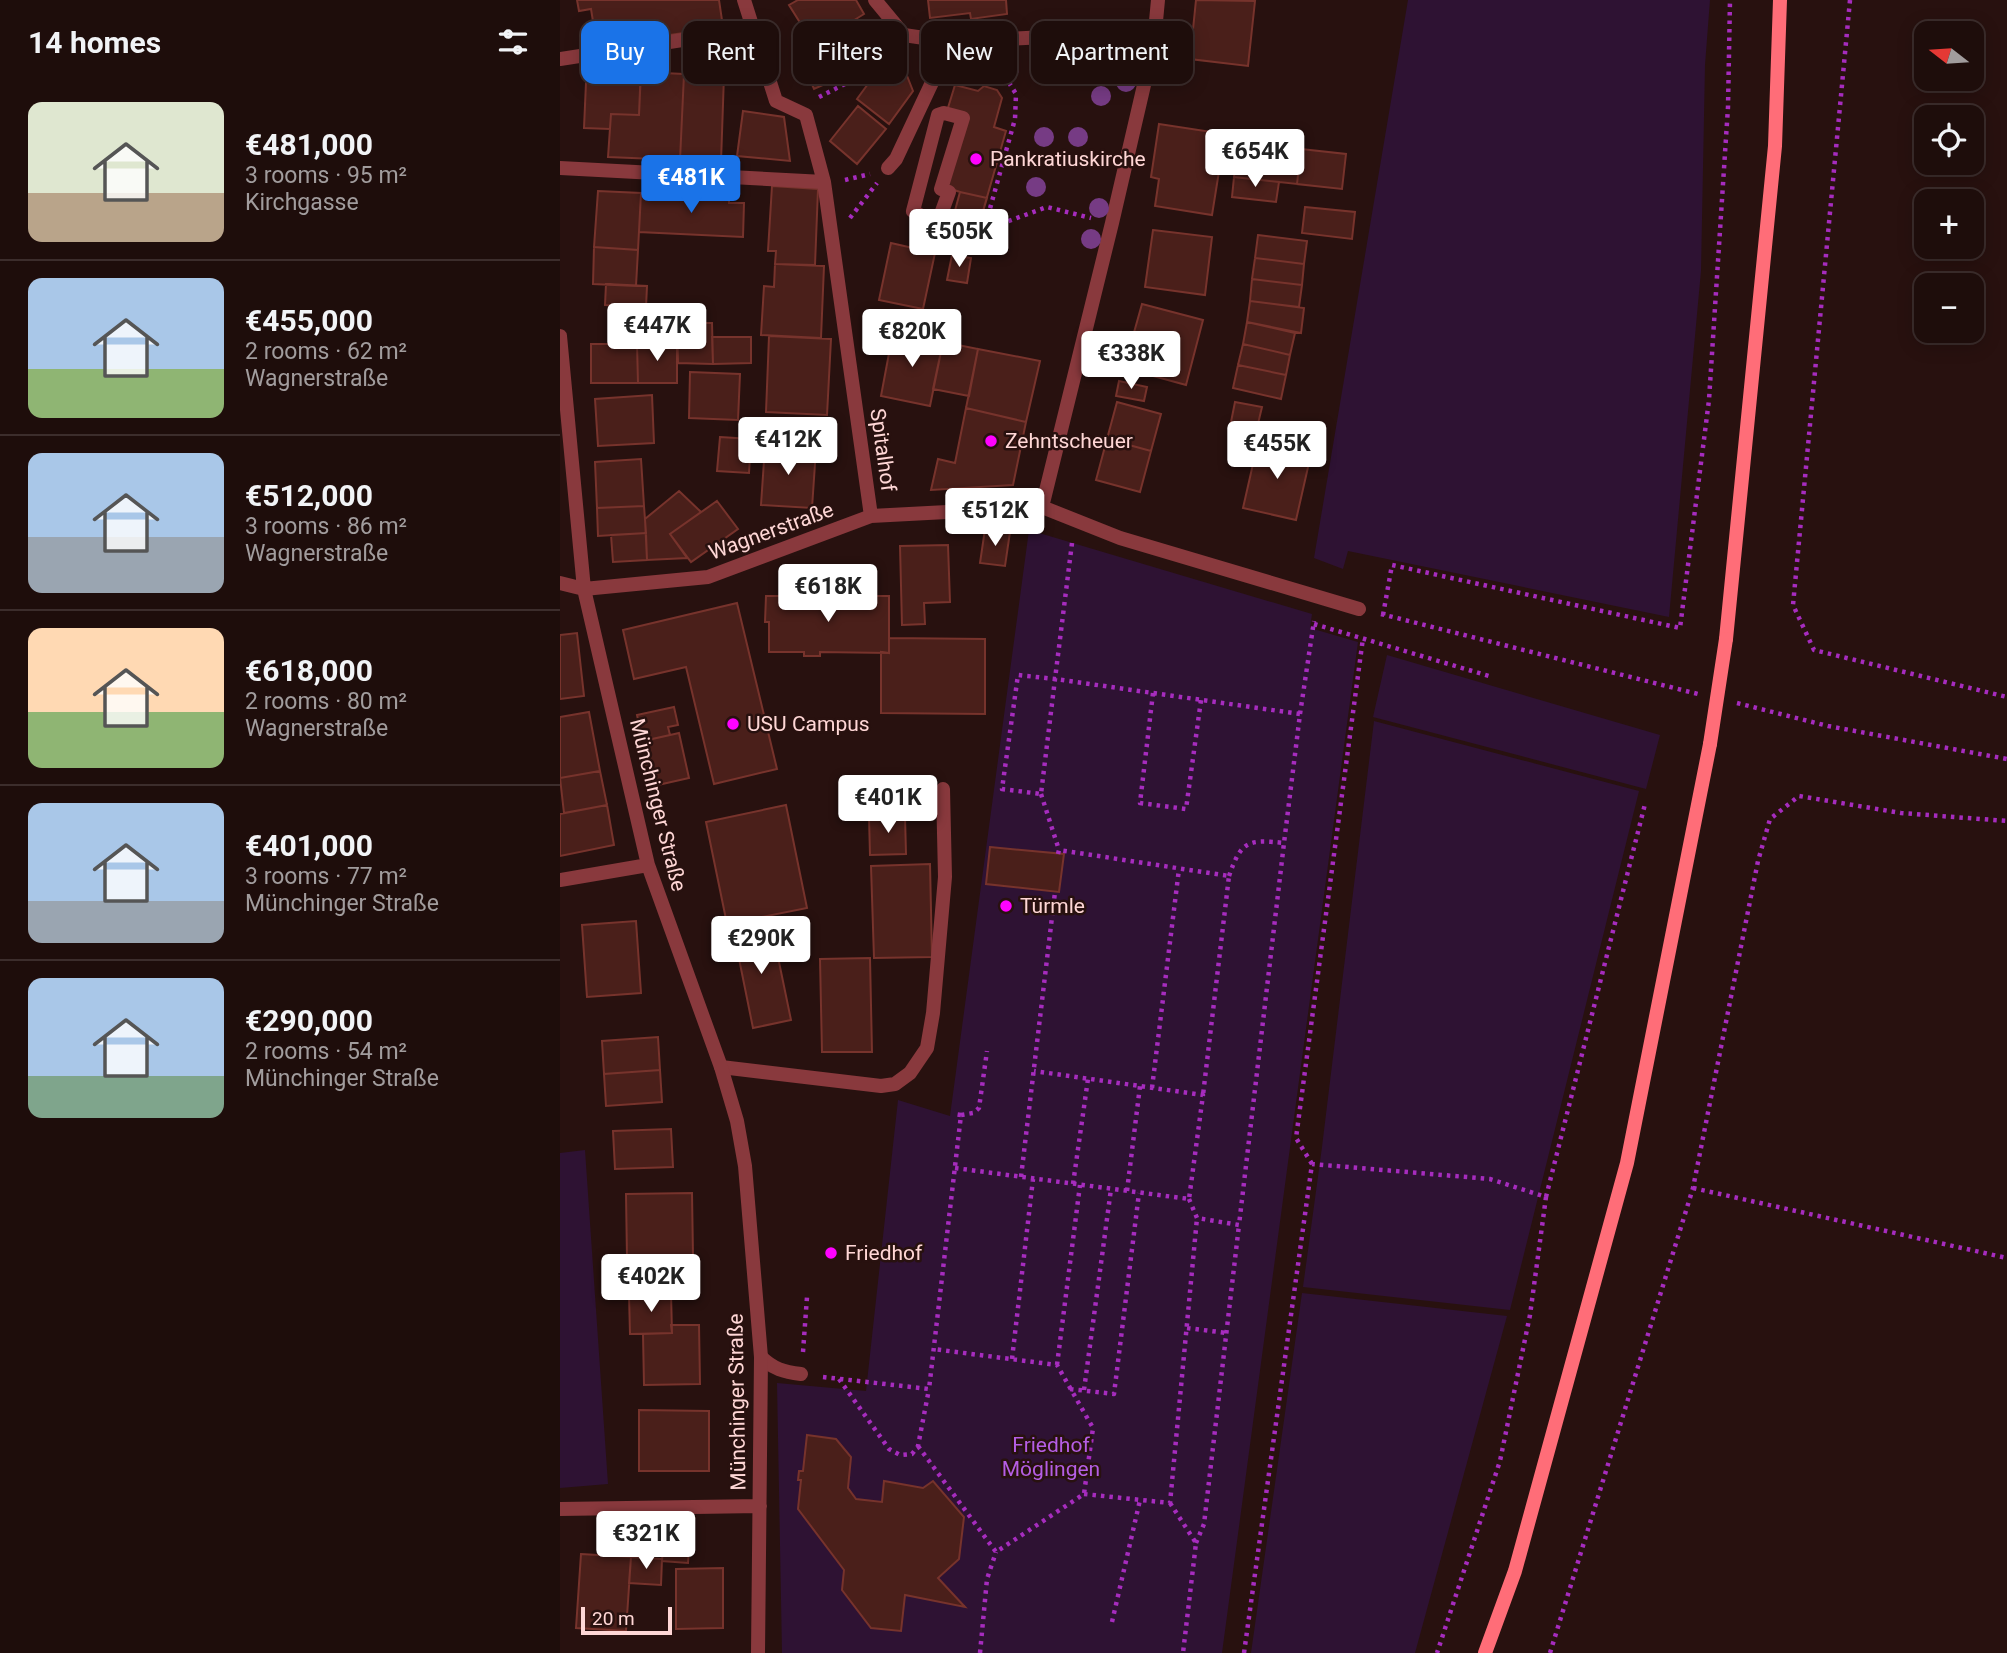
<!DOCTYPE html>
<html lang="en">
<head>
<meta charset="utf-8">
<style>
  :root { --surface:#1e0d0b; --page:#2b1b19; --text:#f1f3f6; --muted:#a19c9d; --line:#3c2d2c; --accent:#1a73e8 }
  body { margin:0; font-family:Roboto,sans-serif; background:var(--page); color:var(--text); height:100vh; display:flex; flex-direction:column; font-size:26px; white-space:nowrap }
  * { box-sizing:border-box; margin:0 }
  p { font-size:23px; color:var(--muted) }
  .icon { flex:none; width:38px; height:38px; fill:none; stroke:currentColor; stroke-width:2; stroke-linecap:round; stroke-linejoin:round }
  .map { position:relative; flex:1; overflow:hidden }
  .details { display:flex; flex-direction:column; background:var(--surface); width:560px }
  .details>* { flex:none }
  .guide { position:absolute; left:21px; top:21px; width:665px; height:63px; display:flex; gap:14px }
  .needle { width:46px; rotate:287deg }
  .fabs { position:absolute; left:1354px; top:21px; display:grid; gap:14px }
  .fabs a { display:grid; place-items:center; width:70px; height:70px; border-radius:14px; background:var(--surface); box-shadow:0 4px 18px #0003,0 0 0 2px var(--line); font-size:35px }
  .scale { position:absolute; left:21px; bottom:18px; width:91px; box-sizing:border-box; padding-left:7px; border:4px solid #ffd7d6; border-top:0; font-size:19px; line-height:24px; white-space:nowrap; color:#ffd7d6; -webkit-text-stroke:5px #28110f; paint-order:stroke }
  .price { position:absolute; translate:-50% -60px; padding:0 16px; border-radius:7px; background:#fff; color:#222; font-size:23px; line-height:46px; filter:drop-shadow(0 2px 4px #0008) }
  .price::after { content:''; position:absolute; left:50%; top:42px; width:21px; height:16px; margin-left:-10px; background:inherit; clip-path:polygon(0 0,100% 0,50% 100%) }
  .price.selected { background:var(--accent); color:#fff }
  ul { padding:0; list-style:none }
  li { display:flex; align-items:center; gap:21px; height:175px; padding:0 28px }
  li+li { border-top:2px solid var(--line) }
  li span { display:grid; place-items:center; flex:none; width:196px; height:140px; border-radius:14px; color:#555 }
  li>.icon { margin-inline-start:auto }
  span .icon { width:84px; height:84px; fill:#fffc; stroke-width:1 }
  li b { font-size:30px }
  h2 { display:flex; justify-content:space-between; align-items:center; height:84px; padding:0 28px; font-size:30px }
  .tag { padding:0 24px; border-radius:14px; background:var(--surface); box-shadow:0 4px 18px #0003,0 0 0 2px var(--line); font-size:24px; line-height:63px }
  .tag.selected { background:var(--accent); color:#fff }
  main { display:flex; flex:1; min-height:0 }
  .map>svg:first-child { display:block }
  .green { fill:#2e1233 }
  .building { fill:#4a1f1a; stroke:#77332c; stroke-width:2 }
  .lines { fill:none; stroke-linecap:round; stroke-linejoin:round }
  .path { stroke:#a62cbe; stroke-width:4.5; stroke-dasharray:3.5 5; stroke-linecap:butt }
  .lane { stroke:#89393d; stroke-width:14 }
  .street { stroke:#89393d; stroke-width:14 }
  .secondary { stroke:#ff6d78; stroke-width:14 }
  .secondary-bridge { stroke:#ff6d78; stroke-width:14 }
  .tree { fill:#763b84 }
  .poi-dot { fill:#ff02ff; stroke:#28110f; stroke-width:2.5 }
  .labels { text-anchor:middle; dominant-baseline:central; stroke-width:5; stroke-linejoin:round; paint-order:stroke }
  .poi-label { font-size:21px; fill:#ffd7d6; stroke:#28110f; text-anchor:start }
  .street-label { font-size:21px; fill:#ffd7d6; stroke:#28110f }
  .park-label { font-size:21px; fill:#b55ee4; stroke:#28110f }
</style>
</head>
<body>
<main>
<section class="details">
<h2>14 homes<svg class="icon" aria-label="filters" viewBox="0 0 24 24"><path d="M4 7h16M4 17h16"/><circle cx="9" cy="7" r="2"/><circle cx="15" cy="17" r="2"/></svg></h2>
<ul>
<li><span style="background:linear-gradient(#dfe7d0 65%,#b9a48a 0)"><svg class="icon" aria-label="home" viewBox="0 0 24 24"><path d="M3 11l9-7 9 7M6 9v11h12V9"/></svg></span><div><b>€481,000</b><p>3 rooms · 95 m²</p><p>Kirchgasse</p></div></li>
<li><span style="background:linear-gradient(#a9c7e8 65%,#8fb573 0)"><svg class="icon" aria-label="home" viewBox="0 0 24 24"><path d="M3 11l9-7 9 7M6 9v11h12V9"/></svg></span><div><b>€455,000</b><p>2 rooms · 62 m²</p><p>Wagnerstraße</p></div></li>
<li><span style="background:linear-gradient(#a9c7e8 60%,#9aa5b1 0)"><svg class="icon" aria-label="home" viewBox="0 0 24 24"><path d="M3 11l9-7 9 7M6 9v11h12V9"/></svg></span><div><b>€512,000</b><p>3 rooms · 86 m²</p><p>Wagnerstraße</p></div></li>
<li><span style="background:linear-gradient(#ffd9b3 60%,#8fb573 0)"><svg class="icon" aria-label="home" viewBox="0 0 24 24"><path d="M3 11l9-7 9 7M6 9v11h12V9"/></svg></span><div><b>€618,000</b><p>2 rooms · 80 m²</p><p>Wagnerstraße</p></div></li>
<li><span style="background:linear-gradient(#a9c7e8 70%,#9aa5b1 0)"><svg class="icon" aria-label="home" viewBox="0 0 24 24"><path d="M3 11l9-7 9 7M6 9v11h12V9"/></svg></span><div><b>€401,000</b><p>3 rooms · 77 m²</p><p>Münchinger Straße</p></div></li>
<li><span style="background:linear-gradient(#a9c7e8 70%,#7fa58c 0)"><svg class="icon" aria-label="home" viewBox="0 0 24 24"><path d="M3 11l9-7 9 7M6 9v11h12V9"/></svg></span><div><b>€290,000</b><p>2 rooms · 54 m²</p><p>Münchinger Straße</p></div></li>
</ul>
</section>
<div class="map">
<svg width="1447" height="1653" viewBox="0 0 1447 1653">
  <rect width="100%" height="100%" fill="#28110f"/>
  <path class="green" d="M 848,0 L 1150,0 L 1145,65 L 1141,271 L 1109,617 L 788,551 L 783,569 L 754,558 Z
    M 469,530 L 752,614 L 750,628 L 798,642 L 662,1653 L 222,1653 L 217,1383 L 306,1391 L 338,1100 L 390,1116 Z
    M 827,655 L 1100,735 L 1086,789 L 813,717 Z
    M 814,721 L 1079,791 L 950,1310 L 743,1287 L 762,1147 Z
    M 25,1150 L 48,1484 L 0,1488 L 0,1153 Z
    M 742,1293 L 947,1316 L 855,1653 L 691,1653 Z"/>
  <path class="building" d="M 17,0 L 159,0 L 163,27 L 37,46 L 31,9 L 19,11 Z
    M 238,0 L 296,0 L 304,14 L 254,45 L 229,5 Z
    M 368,0 L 446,0 L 447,14 L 411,19 L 410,13 L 370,18 Z
    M 636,0 L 695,1 L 688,66 L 630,59 Z
    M 313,30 L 326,57 L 254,89 L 242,62 Z
    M 548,46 L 550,71 L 493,77 L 491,51 Z
    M 27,60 L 81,63 L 79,115 L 51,114 L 50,129 L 24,128 Z
    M 342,63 L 353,91 L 329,124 L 297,99 L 316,73 Z
    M 81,72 L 124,74 L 120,160 L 48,157 L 51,114 L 79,115 Z
    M 124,74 L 164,75 L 161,162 L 120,160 Z
    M 395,85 L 418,91 L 424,86 L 437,90 L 442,98 L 434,127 L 446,131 L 419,225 L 393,218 L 400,192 L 385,187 L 406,116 L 387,111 Z
    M 298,106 L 326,129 L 297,164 L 270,141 Z
    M 183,111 L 224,117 L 230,161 L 177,156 Z
    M 599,124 L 665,134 L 652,215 L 595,206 L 599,179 L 591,177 Z
    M 678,142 L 694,144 L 693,152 L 740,158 L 737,184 L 674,177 Z
    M 741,149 L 786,154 L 782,189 L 737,184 Z
    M 674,177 L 719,182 L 716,202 L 672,197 Z
    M 212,186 L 258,189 L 255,265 L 215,264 L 216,251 L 208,251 Z
    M 38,191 L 81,193 L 78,250 L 34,247 Z
    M 400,192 L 427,198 L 419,225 L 393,218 Z
    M 81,193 L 169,197 L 169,203 L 184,203 L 183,237 L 79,232 Z
    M 745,207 L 795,212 L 792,239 L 742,233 Z
    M 593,230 L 652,237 L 645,295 L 585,287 Z
    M 698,235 L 747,241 L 744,264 L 695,258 Z
    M 331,243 L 375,253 L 363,309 L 319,300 Z
    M 34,247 L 78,250 L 76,286 L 33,284 Z
    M 392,255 L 411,258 L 407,283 L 387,280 Z
    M 695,258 L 744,264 L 742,285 L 692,279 Z
    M 215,264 L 264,266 L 261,338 L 201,335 L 204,286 L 214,287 Z
    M 692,279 L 742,285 L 739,307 L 690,301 Z
    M 46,284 L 87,286 L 86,307 L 45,305 Z
    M 690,301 L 744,308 L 741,333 L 687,322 Z
    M 582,304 L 643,320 L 626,385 L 564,368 Z
    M 310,315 L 337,322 L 331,348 L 304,341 Z
    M 687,322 L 735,333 L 730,355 L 683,344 Z
    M 117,323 L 152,323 L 153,364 L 118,363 Z
    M 333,332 L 383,342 L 370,406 L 321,396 Z
    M 209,336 L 271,339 L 267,415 L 206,412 Z
    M 152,337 L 191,337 L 191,363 L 153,364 Z
    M 383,342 L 418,349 L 409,396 L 373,389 Z
    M 31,344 L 77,344 L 78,383 L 31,383 Z
    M 77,344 L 117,344 L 117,383 L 78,383 Z
    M 683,344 L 730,355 L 726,375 L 678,365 Z
    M 418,349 L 480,361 L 466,422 L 406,408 Z
    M 678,365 L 726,375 L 721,399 L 673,388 Z
    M 130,372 L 180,374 L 178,420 L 129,418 Z
    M 559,381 L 587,387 L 584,401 L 556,396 Z
    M 92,395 L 94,443 L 38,446 L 35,399 Z
    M 557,402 L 601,414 L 591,451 L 547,439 Z
    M 675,402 L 702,407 L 696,432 L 670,427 Z
    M 406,408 L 466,422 L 453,485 L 371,490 L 378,459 L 395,463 Z
    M 160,437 L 191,439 L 189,473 L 157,471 Z
    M 547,439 L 591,451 L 580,492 L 536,480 Z
    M 698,442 L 751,454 L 736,520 L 683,508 Z
    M 205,446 L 256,449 L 252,508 L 201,505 Z
    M 81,459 L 84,506 L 37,508 L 35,462 Z
    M 119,491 L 141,512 L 110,534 L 127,558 L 87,560 L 85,519 Z
    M 157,501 L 178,529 L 131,562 L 110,534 Z
    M 84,506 L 86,533 L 38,536 L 37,508 Z
    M 425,529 L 450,532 L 445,566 L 420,563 Z
    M 86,533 L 87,560 L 53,562 L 51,535 Z
    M 388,545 L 390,602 L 364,603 L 365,624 L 342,625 L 340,546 Z
    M 206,596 L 329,596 L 329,653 L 260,652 L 260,656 L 244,656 L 244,652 L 209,652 L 209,622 L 205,622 Z
    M 177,603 L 217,769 L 154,784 L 126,667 L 74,679 L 63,630 Z
    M 17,633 L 24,696 L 0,699 L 0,635 Z
    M 329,638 L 425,639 L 425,714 L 321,713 L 321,652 L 329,653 Z
    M 114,707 L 118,725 L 108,727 L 110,735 L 83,741 L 77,715 Z
    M 29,712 L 40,771 L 0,778 L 0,717 Z
    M 119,733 L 129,778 L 89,787 L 79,742 Z
    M 40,771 L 47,805 L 4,813 L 0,778 Z
    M 47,805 L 54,845 L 0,856 L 0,814 Z
    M 226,805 L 247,908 L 167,924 L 146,822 Z
    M 345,816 L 346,854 L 310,855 L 309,817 Z
    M 430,847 L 504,854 L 499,892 L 426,884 Z
    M 370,864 L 372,957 L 314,958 L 311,866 Z
    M 191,920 L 195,937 L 213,933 L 231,1020 L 193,1028 L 172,924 Z
    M 76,921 L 81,993 L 27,997 L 22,925 Z
    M 310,958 L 312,1052 L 262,1052 L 260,959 Z
    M 98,1037 L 100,1070 L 44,1074 L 42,1041 Z
    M 100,1070 L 102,1102 L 46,1106 L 44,1074 Z
    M 111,1129 L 113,1167 L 55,1169 L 53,1131 Z
    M 132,1193 L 133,1257 L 67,1258 L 66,1194 Z
    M 111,1293 L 112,1333 L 70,1334 L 69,1295 Z
    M 111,1325 L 139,1325 L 140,1384 L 84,1385 L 83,1334 L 112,1333 Z
    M 79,1410 L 149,1411 L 149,1471 L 79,1471 Z
    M 247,1435 L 276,1439 L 291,1457 L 288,1488 L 296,1499 L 322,1502 L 324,1481 L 363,1488 L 373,1481 L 404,1517 L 399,1559 L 378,1578 L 405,1607 L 345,1595 L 341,1631 L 311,1628 L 282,1590 L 284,1570 L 238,1509 L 241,1480 L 238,1480 L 239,1471 L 243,1471 Z
    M 104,1535 L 130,1537 L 128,1563 L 102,1561 Z
    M 21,1554 L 71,1557 L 66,1631 L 16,1628 Z
    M 71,1557 L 102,1559 L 101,1585 L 69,1583 Z
    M 163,1568 L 163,1628 L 116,1629 L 116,1569 Z"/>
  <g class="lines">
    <path class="path" d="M 1290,0 L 1233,605 L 1254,650 L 1447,697
      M 399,77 L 448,81 L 456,94 L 455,119 L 424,230
      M 259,97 L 337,58 L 339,53
      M 285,180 L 310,174
      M 290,218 L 317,183
      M 399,230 L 424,230 L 487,207 L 531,218
      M 512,543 L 495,679 L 458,675 L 442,789 L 481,794 L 495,679 L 740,714 L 724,843
      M 821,614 L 1138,694
      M 823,615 L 832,565 L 1120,628 L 1149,400 L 1168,107 L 1170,0
      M 754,624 L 929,676
      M 593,693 L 580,803 L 626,809 L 641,700
      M 1177,703 L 1268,726 L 1447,759
      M 740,714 L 754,621
      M 481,794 L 499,850
      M 498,854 L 499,850 L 669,876 L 643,1095
      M 592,1088 L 619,869
      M 401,1115 L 413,1113 L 419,1108 L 427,1051
      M 752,1164 L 736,1138 L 803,638
      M 395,1168 L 629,1199 L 643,1095 L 474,1071
      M 461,1177 L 495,892
      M 513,1184 L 528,1079
      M 1133,1188 L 1447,1258
      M 567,1191 L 580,1086
      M 986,1197 L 1085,804
      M 629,1199 L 637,1218 L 679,1225 L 724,843 C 688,839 681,841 669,876
      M 627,1328 L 667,1333
      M 243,1352 L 247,1297
      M 452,1359 L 473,1179
      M 497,1365 L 520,1185
      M 263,1377 L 369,1389 L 401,1115 L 395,1114
      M 279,1379 L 329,1449 L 340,1455 L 352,1454 L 358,1446 L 369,1389
      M 510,1389 L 554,1394 L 579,1193
      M 524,1390 L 551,1189
      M 358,1446 L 436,1552 L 524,1494 L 533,1428 L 497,1365 L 373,1349
      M 524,1494 L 610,1503 L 637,1218
      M 610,1503 L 636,1543 L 623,1653
      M 636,1543 L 644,1524 L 679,1225
      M 552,1622 L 580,1500
      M 420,1653 L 427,1579 L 436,1552
      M 684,1653 L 752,1164 L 930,1179 L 986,1197 L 970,1315 L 940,1461 L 877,1653
      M 990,1653 L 1133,1188 L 1198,861 L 1210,819 L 1239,796 L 1341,813 L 1447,821"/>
    <path class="lane" d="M 161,1067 L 321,1086 L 335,1084 L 350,1073 L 367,1048 L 373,1013 L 385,877 L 383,789
      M 201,1357 C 213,1369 224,1372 241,1374"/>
    <path class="street" d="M 184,0 L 216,101 L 246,115 L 264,182 L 311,516
      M 315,0 L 344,35 L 391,42 L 563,33 L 594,42
      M 0,59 L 193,29
      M 384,113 L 403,118 L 381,189 L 389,192 L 377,225 L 353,211 L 378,115 Z
      M 0,168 L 264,182
      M 328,168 L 336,159 L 391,42
      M 0,336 L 24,589 L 88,865 L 161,1067 L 177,1121 L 185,1166 L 201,1357 L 198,1653
      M 482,507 L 552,223 L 594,42 L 598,0
      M 0,583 L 24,589 L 148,577 L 311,516 L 482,507 L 560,538 L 799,609
      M 0,880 L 88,865
      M 0,1509 L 200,1506"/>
    <path class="secondary" d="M 1166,639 L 1215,146 L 1220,0
      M 925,1653 L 955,1571 L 1067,1163 L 1150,744"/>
    <path class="secondary-bridge" d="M 1150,744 L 1166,639"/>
  </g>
  <g class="tree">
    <circle cx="449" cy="69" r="10"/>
    <circle cx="566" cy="82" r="10"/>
    <circle cx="541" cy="96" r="10"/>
    <circle cx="484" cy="137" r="10"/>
    <circle cx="518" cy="137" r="10"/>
    <circle cx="476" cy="187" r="10"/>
    <circle cx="539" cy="208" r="10"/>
    <circle cx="531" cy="239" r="10"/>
  </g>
  <g class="poi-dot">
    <circle cx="416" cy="159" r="7"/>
    <circle cx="431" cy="441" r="7"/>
    <circle cx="173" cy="724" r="7"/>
    <circle cx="446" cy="906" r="7"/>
    <circle cx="271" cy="1253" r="7"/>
  </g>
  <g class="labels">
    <g class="poi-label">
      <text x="430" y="159">Pankratiuskirche</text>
      <text x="445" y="441">Zehntscheuer</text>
      <text x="187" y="724">USU Campus</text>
      <text x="460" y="906">Türmle</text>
      <text x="285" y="1253">Friedhof</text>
    </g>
    <g class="street-label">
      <text transform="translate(323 450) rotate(82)">Spitalhof</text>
      <text transform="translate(211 531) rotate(-20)">Wagnerstraße</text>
      <text transform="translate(98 805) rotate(76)">Münchinger Straße</text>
      <text transform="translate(177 1402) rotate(-91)">Münchinger Straße</text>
    </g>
    <g class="park-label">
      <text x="491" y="1445">Friedhof<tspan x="491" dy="24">Möglingen</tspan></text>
    </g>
  </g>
</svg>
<div class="fabs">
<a><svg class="needle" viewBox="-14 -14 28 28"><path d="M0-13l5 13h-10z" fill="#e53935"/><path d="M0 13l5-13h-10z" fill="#a19c9d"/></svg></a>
<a><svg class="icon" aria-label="locate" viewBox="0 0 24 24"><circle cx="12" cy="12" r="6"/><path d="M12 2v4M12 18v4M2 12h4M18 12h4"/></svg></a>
<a>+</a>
<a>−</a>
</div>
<div class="scale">20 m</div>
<b class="price" style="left:695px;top:189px">€654K</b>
<b class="price selected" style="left:131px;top:215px">€481K</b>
<b class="price" style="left:399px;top:269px">€505K</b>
<b class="price" style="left:97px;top:363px">€447K</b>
<b class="price" style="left:352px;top:369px">€820K</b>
<b class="price" style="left:571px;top:391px">€338K</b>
<b class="price" style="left:228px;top:477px">€412K</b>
<b class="price" style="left:717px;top:481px">€455K</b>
<b class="price" style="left:435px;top:548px">€512K</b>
<b class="price" style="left:268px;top:624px">€618K</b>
<b class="price" style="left:328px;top:835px">€401K</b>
<b class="price" style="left:201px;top:976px">€290K</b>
<b class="price" style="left:91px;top:1314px">€402K</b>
<b class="price" style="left:86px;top:1571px">€321K</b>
<div class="guide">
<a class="tag selected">Buy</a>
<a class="tag">Rent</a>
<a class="tag">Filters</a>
<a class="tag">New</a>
<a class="tag">Apartment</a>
</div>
</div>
</main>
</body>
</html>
